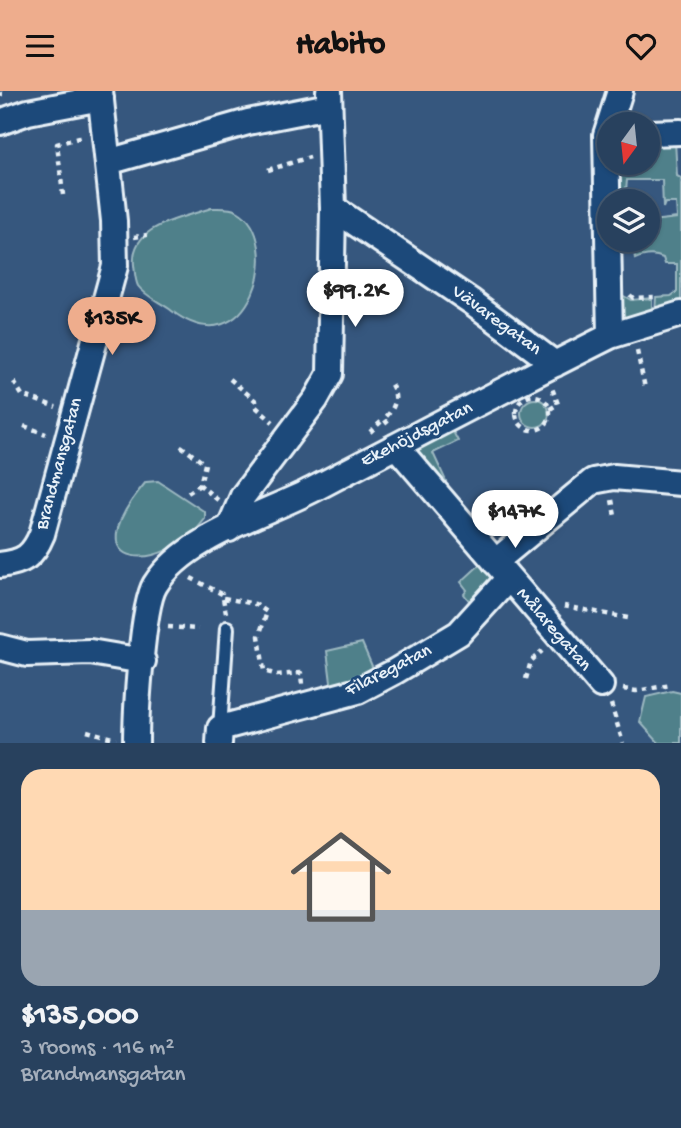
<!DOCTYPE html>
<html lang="en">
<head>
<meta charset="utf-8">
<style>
  :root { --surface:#28415e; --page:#304864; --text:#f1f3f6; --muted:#a5afbc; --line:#445a73; --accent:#eead8d }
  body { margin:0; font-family:"Gochi Hand",sans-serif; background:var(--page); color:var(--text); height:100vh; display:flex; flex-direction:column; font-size:26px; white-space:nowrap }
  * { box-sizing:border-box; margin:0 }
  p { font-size:23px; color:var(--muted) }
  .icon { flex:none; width:38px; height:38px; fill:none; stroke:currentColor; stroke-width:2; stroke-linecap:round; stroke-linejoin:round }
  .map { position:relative; height:652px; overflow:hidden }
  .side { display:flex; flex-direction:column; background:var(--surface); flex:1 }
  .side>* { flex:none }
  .needle { width:46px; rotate:195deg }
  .tools { position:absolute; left:597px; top:21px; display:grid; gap:14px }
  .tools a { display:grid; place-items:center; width:63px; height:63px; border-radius:50%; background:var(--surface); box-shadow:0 2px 5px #0004,0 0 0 2px var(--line); font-size:35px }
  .price { position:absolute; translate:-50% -60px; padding:0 16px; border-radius:24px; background:#fff; color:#222; font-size:23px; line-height:46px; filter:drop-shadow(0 2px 4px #0008) }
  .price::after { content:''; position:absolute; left:50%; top:42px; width:21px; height:16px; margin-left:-10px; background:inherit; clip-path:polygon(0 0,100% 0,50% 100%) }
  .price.active { background:var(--accent); color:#111 }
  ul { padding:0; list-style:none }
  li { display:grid; align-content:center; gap:14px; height:371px; padding:0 21px }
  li+li { border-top:2px solid var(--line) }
  li span { display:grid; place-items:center; height:217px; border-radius:21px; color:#555 }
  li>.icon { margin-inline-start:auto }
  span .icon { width:126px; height:126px; fill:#fffc; stroke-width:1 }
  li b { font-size:30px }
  header { display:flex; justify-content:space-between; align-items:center; height:91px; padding:0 21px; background:var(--accent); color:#111; font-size:32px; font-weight:700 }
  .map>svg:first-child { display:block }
  .green { fill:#50808a; stroke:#9cb8c1; stroke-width:2 }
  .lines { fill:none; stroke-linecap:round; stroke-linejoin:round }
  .service-casing { stroke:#e8f1f8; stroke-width:18 }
  .minor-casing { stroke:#e8f1f8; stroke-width:30 }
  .path { stroke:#e8f1f8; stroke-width:4.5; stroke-dasharray:5 5; stroke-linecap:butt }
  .service { stroke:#1f4a7a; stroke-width:12 }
  .minor { stroke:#1f4a7a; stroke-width:24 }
  .labels { text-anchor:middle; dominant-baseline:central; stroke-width:6; stroke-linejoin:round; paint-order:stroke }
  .street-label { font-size:19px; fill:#e8f1f8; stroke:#1f4a7a }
</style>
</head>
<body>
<header><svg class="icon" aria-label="menu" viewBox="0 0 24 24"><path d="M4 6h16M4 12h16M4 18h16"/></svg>Habito<svg class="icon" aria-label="heart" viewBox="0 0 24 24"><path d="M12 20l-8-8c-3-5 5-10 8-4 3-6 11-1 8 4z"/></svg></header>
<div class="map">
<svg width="681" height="652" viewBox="0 0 681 652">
  <rect width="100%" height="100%" fill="#36577e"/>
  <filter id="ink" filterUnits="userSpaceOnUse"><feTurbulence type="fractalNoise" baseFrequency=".0143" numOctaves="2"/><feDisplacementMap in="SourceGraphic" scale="14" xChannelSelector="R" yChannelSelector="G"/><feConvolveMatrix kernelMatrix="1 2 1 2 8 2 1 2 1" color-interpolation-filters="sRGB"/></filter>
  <g filter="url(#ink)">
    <path class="green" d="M 648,49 L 675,50 L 677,85 L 681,87 L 681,215 L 655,223 L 656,206 L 671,205 L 677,201 L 677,173 L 665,173 L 663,167 C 653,162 644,164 635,168 L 634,160 L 621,160 L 621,184 L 615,149 L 648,149 L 648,127 L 651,130 L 677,127 L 676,112 L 665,112 L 663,117 L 662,89 L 627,89 L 625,110 L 616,110 L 614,72 L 648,72 Z
      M 211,117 C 218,117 231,116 237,120 C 287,148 250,279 172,220 C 162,212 146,206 138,195 C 135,189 135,181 134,174 C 130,133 182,128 211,117 Z
      M 622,204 L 631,209 L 652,207 L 652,224 L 620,233 Z
      M521 322a14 14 0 1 1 28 0a14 14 0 1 1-28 0Z
      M 451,337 L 458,350 L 433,362 L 446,390 L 439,393 L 412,364 L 414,356 Z
      M 158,390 L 205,421 L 205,428 C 166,483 68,483 146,391 Z
      M 485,469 L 497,486 L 473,515 L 464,503 L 467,499 L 461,491 Z
      M 362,552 L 375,582 L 332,599 L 327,560 Z
      M 672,600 L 681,602 L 681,652 L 659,652 L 640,631 L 646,606 Z"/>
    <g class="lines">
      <g class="service-casing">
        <path id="service" d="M 220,637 L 227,537"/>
      </g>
      <g class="minor-casing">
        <path id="minor" d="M 0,31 L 28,21 L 101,7
          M 648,42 L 681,41
          M 108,71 L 248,31 L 329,15
          M 333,117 L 472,211 L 555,273
          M 610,245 L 681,223
          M 396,355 L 601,594
          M 229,438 L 243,405 L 316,308 L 330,283 L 333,117 L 329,0
          M 495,471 L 593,390 L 614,386 L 681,392
          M 0,474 C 24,471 33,465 42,443 L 115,175 L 114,130 L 100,0
          M 0,556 L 27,563 L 90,561 L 143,570
          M 136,652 C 136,623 142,515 155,494 C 185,446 263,424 312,399 C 411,347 510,295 610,245 L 606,44 L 620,0
          M 219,652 L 220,637 L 358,600 L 394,581 L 459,542 L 508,488"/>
      </g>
      <path class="path" d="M 0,3 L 3,3
        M 268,79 L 310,66
        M 63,104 L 57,53 L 82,46
        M 134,146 L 147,144
        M 630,204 L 633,207 L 654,206
        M 637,260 L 645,297
        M 230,288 L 256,310 L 256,316 L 273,331
        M 14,291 L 22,304 L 56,316
        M516 322a17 17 0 1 1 34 0a17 17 0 1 1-34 0Z
        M 550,318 L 558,313 L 552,297
        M 388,333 L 384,328 C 396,316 399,306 390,292
        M 24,335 L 46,343
        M 370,341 L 384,328
        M 181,355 L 205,373 L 200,394 L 219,410
        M 188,402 L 200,394
        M 612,409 L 615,425
        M 191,487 L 222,503 L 226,522
        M 224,507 L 255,513 L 267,521 L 259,545 L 264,580 L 277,584 L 301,582 L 302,594
        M 564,515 L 628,527
        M 168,536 L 198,538
        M 526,588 L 531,570 L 542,560
        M 623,598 L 636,600 L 671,594
        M 611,613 L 623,652
        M 87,640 L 116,648"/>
      <use href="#service" class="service"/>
      <use href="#minor" class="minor"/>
    </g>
  </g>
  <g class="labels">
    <g class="street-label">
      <text transform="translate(496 230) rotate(36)">Vävaregatan</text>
      <text transform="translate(417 344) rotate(-27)">Ekehöjdsgatan</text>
      <text transform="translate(60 373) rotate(-75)">Brandmansgatan</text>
      <text transform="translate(553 539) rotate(49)">Målaregatan</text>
      <text transform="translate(389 580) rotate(-27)">Filaregatan</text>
    </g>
  </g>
</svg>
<div class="tools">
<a><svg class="needle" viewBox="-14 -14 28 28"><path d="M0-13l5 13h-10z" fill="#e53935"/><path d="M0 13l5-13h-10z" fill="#a5afbc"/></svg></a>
<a><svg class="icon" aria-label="layers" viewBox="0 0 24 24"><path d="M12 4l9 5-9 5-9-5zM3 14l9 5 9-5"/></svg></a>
</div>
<b class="price" style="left:355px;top:238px">$99.2K</b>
<b class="price active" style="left:112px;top:266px">$135K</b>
<b class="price" style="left:515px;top:459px">$147K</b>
</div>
<section class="side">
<ul>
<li><span style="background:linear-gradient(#ffd9b3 65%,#9aa5b1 0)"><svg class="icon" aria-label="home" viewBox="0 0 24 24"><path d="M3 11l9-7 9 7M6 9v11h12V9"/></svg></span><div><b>$135,000</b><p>3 rooms · 116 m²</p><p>Brandmansgatan</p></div></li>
</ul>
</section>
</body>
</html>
